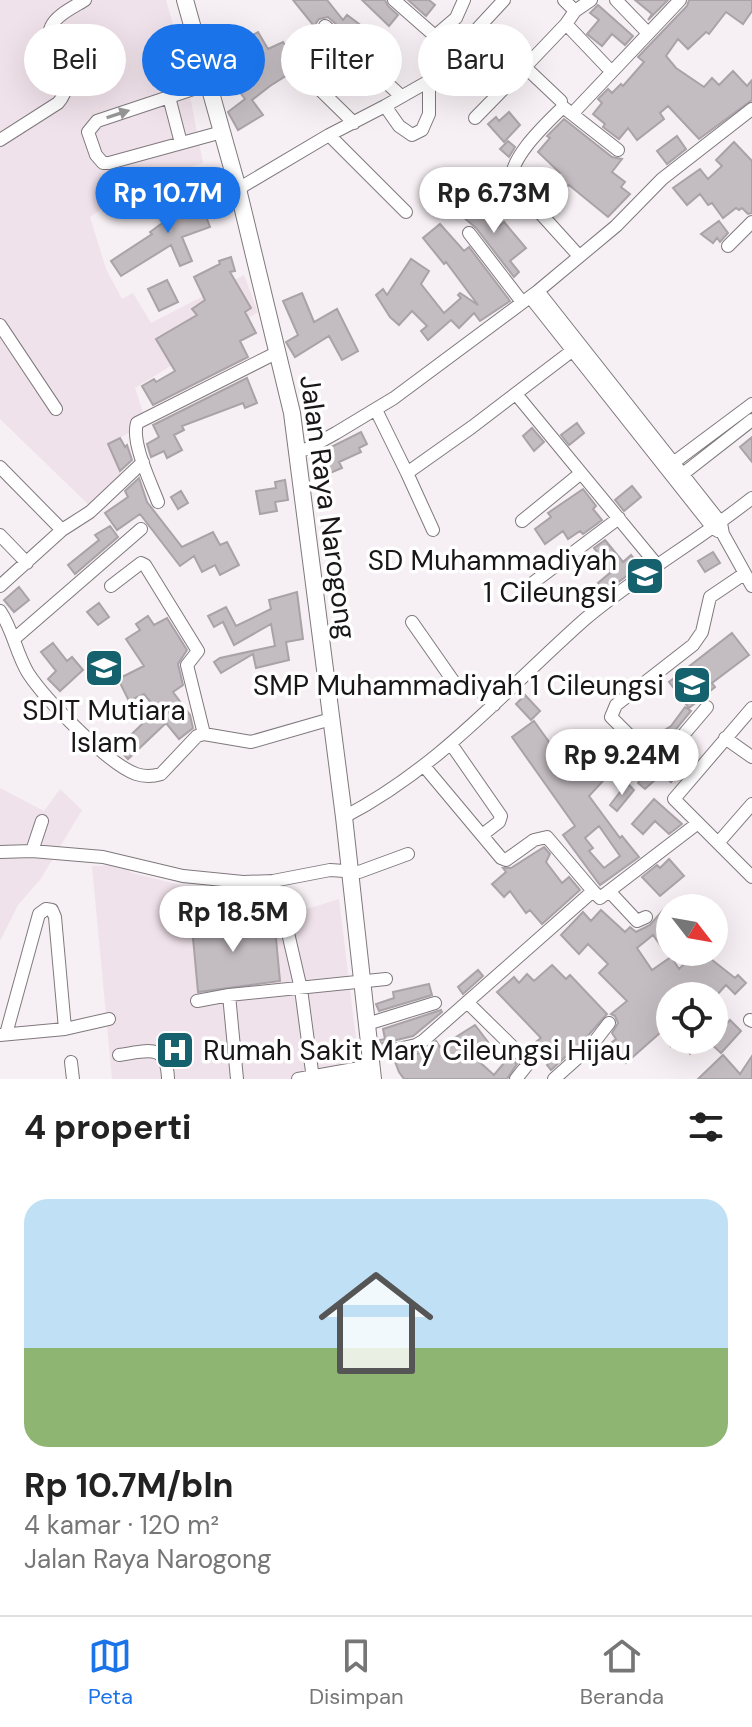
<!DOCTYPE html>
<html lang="id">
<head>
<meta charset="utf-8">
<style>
  :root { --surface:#fff; --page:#f2f2f2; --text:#222; --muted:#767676; --line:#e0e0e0; --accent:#1a73e8 }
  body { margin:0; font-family:"DM Sans",sans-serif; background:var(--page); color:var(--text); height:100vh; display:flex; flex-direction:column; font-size:30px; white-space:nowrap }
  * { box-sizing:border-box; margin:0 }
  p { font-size:26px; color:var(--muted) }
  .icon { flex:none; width:44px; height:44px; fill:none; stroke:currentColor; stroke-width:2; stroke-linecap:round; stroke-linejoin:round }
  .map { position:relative; height:1079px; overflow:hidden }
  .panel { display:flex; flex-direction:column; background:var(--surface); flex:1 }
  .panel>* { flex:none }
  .top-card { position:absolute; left:24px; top:24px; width:704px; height:72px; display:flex; gap:16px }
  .needle { width:52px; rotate:121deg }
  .fabs { position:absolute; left:656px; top:894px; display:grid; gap:16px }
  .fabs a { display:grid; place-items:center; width:72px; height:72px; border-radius:50%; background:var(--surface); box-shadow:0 8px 32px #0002; font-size:40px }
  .price { position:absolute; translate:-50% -68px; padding:0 18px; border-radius:28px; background:#fff; color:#222; font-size:26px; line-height:52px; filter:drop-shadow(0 2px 4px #0008) }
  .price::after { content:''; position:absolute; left:50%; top:48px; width:24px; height:18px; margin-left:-12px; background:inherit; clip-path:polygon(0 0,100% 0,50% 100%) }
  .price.selected { background:var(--accent); color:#fff }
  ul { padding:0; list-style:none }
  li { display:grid; align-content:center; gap:16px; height:424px; padding:0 24px }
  li span { display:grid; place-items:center; height:248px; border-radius:24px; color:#555 }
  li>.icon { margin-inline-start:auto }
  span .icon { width:144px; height:144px; fill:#fffc; stroke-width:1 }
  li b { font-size:34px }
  h2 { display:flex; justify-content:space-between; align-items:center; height:96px; padding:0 24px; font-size:34px }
  .tag { padding:0 28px; border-radius:36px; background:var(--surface); box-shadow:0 8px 32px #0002; font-size:28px; line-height:72px }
  .tag.selected { background:var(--accent); color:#fff }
  .menu { display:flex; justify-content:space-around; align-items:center; height:112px; border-top:2px solid var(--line); background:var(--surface); font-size:22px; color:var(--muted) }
  .menu a { display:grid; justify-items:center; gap:4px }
  .menu .selected { color:var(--accent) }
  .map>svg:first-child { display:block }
  .built { fill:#f0e2ea }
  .building { fill:#c3bcc0; stroke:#a9a2a6; stroke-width:2; fill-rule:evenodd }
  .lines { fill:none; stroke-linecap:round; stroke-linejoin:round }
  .minor-casing { stroke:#7f797d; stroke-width:14 }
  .major-casing { stroke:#7f797d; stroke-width:18 }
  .minor { stroke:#fff; stroke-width:12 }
  .major { stroke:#fff; stroke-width:16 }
  .oneway { fill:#979697 }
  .labels { text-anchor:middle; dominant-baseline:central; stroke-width:7; stroke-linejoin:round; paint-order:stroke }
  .street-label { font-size:28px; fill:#181617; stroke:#fff }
  .poi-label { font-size:28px; fill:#181617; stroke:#fff; text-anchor:end }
</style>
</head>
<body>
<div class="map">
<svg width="752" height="1079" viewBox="0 0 752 1079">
  <rect width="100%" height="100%" fill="#f6eff3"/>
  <path class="built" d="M 0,0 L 166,0 L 183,60 L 203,163 L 139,182 L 90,217 L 106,269 L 122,299 L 133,293 L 151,323 L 244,275 L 258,312 L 135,388 L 147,424 L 107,444 L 125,484 L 93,509 L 0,419 Z
    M 0,788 L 44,811 L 60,789 L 82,810 L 40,880 L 18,905 L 0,941 Z
    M 120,865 L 132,873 L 184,886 L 301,911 L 339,899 L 361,1079 L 112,1079 L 92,866 Z"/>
  <path class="building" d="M 293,0 L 327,0 L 343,20 L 347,15 L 359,24 L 352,32 L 357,38 L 354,40 L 328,17 L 319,19 L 314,26 Z
    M 362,0 L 385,0 L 388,6 L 398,15 L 389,26 Z
    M 408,0 L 429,0 L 435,5 L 426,16 Z
    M 635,0 L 668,0 L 648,20 L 652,14 Z
    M 689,0 L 752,0 L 752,11 L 743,24 L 726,12 L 709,34 L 706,32 L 688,49 L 678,39 L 666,56 L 676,68 L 704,87 L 712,78 L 719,85 L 733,71 L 747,86 L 752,80 L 752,100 L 699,139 L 668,106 L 660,113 L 664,119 L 637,140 L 628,128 L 619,139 L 603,127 L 605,124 L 593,114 L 602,103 L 598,99 L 608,89 L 612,93 L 621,84 L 623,86 L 644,62 L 638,57 L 687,6 Z
    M 598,5 L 633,36 L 625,45 L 612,34 L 602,46 L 587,34 L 599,20 L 590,13 Z
    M 258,32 L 268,49 L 283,42 L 289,51 L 313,35 L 322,46 L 310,57 L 318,68 L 304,72 L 300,67 L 270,86 L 252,100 L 263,115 L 238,130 L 228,112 L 245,99 L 223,70 L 250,51 L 244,40 Z
    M 509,112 L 520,125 L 504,142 L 488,124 L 496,117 L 499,121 Z
    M 564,119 L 612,157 L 622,159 L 612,172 L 625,182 L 621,187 L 630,194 L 608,217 L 569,185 L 545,205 L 530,189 L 533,186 L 541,193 L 560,173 L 538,152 L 550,138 L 547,136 Z
    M 677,136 L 686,149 L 667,164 L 657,151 Z
    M 508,141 L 515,147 L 509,157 L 500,149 Z
    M 734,142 L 752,161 L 752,213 L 748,214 L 742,208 L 739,210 L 736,208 L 723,218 L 712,203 L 708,205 L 700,194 L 687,205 L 673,188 L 700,169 L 708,179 L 722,166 L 716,160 Z
    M 193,182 L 210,227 L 182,237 L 192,261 L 180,266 L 171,245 L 121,276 L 111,261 L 152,234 L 150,232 L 161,224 L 187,208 L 179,188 Z
    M 468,198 L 497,228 L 504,222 L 526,248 L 510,261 L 519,272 L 514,277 L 476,228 L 455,210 Z
    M 719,221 L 728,233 L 720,242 L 717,238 L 713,243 L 701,234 Z
    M 440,224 L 464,251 L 469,247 L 510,301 L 480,321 L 474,313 L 459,328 L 451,320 L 428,340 L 421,331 L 427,326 L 412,311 L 399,325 L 390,317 L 376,295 L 383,289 L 387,295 L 411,259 L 429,271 L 421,284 L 444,313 L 461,298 L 458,295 L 460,293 L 478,305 L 446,262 L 444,264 L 423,238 Z
    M 231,257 L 235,271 L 230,272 L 251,308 L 245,312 L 256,333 L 240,341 L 248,357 L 153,405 L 142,386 L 154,379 L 156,382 L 175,371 L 156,339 L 197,315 L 192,309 L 205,300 L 194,277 L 220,264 L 219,261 Z
    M 167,280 L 178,302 L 159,311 L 148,289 Z
    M 302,293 L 314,322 L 337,309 L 358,351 L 342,360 L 329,336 L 295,357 L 286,342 L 298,335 L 283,301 Z
    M 247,378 L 257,403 L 245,408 L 243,403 L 182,426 L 184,430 L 174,435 L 182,450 L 167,458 L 164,451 L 151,457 L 147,444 L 159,437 L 153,425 Z
    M 577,423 L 584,433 L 569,445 L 561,435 Z
    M 532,428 L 544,442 L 534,451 L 523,436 Z
    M 361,432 L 367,444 L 359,448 L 361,452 L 339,462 L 342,468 L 323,476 L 315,455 Z
    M 752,437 L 752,462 L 740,447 Z
    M 120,438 L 125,447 L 127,445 L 132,460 L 120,471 L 108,444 Z
    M 139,478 L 147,502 L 182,547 L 213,532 L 220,545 L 227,542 L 239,565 L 220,575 L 215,565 L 202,572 L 194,556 L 180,566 L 140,514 L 117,530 L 105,513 L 128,497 L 125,491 Z
    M 285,480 L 288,500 L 275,502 L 277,511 L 260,514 L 256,491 L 276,488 L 275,482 Z
    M 632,486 L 641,497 L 624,511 L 615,500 Z
    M 583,489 L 596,506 L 593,509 L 602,520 L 583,534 L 580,531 L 568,539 L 563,531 L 545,544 L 535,529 L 551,517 L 548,513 Z
    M 181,491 L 188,503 L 178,509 L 171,497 Z
    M 110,526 L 118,537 L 75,574 L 68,565 L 99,540 L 95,535 Z
    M 605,540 L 623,562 L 631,555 L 640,566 L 605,592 L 598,583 L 611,572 L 594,548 Z
    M 713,552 L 720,563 L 705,572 L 698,561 Z
    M 19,587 L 29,600 L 14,612 L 4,600 Z
    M 297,592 L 303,639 L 286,642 L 289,660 L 256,668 L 253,654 L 221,673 L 214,662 L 220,658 L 275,646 L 271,624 L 234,645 L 223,622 L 214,627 L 208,616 L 226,607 L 236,626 L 271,609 L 269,600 Z
    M 99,603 L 109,617 L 98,625 L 87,612 Z
    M 148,616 L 154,625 L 167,618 L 187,650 L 178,664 L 183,685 L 173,692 L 190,715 L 193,728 L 179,739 L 166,723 L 128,759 L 117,748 L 157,710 L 144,694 L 129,701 L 118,679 L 144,666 L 126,639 L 140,630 L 136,624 Z
    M 732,633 L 749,655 L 712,683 L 715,687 L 689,708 L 669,682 Z
    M 53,643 L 67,661 L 72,657 L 83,670 L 60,691 L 48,679 L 56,671 L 41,652 Z
    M 525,695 L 540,711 L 531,720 L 516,704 Z
    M 685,707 L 691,711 L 663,745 L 660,746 L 650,739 L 671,726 Z
    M 534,721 L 562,760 L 574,748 L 590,764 L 603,781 L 589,796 L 620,838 L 622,836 L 639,857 L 600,885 L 563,835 L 575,826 L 512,737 ZM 599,826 L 620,856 L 604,868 L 589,851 L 593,848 L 585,838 Z
    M 676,758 L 686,764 L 671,782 L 663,775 Z
    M 647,772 L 656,779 L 645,789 L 638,783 Z
    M 627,783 L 634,790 L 617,811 L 610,805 Z
    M 654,799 L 682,824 L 669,834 L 655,821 L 643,834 L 632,824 Z
    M 544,847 L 550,854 L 546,862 L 562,883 L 569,877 L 580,890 L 542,924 L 530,910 L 526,913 L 510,891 L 504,897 L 492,884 L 506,872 L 503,868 L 511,868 Z
    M 669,859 L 684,876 L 660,896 L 642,877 L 657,865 L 660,868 Z
    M 601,910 L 625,932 L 630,927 L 636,932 L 650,925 L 663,910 L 670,918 L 666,924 L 670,930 L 670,943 L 663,949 L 653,935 L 637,948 L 652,970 L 671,957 L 679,969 L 697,952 L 702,952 L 735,978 L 738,975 L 746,983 L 735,994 L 726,985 L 716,996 L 670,996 L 670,1045 L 661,1032 L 626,1063 L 611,1043 L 616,1039 L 612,1033 L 618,1023 L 615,1016 L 611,1014 L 627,1001 L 599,973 L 608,964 L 588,944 L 579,954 L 561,935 L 583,912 L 591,921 Z
    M 191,916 L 248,920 L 249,931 L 275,928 L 280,981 L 198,992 Z
    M 552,965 L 566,979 L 570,975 L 607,1014 L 585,1039 L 551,1070 L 547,1065 L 551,1061 L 536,1042 L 541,1038 L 497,992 L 514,977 L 519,983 L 527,974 L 534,981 Z
    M 478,970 L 483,976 L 463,994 L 458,987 Z
    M 429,984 L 432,995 L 379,1011 L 376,1004 L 394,998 L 393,992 Z
    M 441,1010 L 442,1012 L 413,1036 L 380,1044 L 380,1040 L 385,1039 L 383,1029 Z
    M 714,1015 L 724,1027 L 730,1020 L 741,1031 L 721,1053 L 708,1041 L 690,1054 L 679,1040 L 714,1040 Z
    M 475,1025 L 488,1042 L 475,1051 L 477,1055 L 474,1057 L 494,1075 L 509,1057 L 517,1064 L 507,1079 L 404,1079 L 399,1072 L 394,1059 L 420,1053 L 436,1041 L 440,1047 Z
    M 723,1055 L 740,1074 L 752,1056 L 752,1079 L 698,1079 Z"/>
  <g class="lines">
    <g class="minor-casing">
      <path id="minor" d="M 394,0 L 435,36 L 456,18 L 464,0
        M 564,0 L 575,11
        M 591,0 L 575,11 L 566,24 L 607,67
        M 616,0 L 644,29
        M 325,26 L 401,96
        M 525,67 L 566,24
        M 309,79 L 354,123
        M 208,84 L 97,121 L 88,132 L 96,155 L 103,163 L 109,163 L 222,132
        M 169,97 L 181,143
        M 385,106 L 429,81 L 504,0
        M 572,114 L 618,150
        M 475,118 L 525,67 L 561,101
        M 329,135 L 406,212
        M 0,140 L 58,103 C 83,75 38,53 51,27 C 56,15 74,7 85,0
        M 238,189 L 329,135 L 385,106 L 399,126 L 412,135 L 422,130 L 429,114 L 429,81
        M 469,233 L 522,302
        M 728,246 L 752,222
        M 579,256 L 513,183 C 505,161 548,122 563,107 L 572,114 L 680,0
        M 538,291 L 721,523 L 723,534 L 752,586
        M 530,297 L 713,528 L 718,531
        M 0,325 L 56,409
        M 516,394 L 657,565
        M 376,410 L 407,473
        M 297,451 L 307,449 L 336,433 L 394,398 L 538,291 L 616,226 L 662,179 L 752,109
        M 669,466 L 752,404
        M 0,467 L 62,530
        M 679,477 L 752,420
        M 158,502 C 151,483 131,443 137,423 L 278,352
        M 522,521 L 581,473
        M 433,530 L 407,473 L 472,427 L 577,347
        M 0,535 L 27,563
        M 534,582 L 619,518
        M 0,586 L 62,530 L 90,512 L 143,462
        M 111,586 L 141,563 L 145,565 L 198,651 L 187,665 L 204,734
        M 0,611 C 13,630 16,653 28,673 C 45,699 108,764 136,774 C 145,777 152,777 161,774 L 197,736 L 204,734 L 251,742 L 331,719
        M 412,622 L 456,685 L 480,691 L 494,705
        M 14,639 L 141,529
        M 707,707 L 667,754 L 659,756 L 642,748 L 611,717 L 616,705 L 693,645 L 702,632 L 710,597 L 744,574
        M 752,708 L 674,799 L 718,843 L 752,804
        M 725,738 L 752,757
        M 451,744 L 501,816 L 499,822 L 482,835
        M 424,766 L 501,858 L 506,860 L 534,840 L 547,837 L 593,891
        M 344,817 C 439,768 505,690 584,620 C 637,575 698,541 752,498
        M 42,821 L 32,851 L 103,857 L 183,876 L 243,882 L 273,881 L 330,870 L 359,872 L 408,854
        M 718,843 L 752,877
        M 0,852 L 32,851
        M 609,891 L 637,921 L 646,917
        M 185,907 L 270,912 L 279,914 L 285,920 L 301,989 L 313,1079
        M 229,995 L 237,1079
        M 197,1001 L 229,995 L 386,979
        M 467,1002 L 524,1058 L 527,1065 L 516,1079
        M 750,1020 L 752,1021
        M 367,1024 L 435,1003
        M 6,1034 L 39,914 L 46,909 L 52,910 L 55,917 L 65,1029
        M 0,1035 L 65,1029 L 109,1019
        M 119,1055 C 147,1051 167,1042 168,1079
        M 371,1055 L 416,1045 L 423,1041 L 593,891 L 600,898 L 698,823
        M 71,1062 L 73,1079
        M 335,1073 L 346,1077 L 372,1075
        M 298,1079 L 371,1066
        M 554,1079 L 592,1045 L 609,1023"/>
    </g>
    <g class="major-casing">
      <path id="major" d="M 185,0 L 238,189 L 292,413 L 344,817 L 373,1079"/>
    </g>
    <use href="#minor" class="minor"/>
    <use href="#major" class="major"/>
  </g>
  <defs><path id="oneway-solid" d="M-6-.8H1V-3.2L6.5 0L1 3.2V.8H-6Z" transform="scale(2)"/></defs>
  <use class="oneway" href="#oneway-solid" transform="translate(118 114) rotate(-18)"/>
  <defs>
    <g id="school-square" transform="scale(2)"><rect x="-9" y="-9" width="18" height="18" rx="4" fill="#16616e" stroke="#fff"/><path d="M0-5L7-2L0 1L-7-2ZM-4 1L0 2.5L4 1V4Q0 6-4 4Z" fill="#fff"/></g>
    <g id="hospital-square" transform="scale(2)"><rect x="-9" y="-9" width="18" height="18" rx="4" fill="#16616e" stroke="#fff"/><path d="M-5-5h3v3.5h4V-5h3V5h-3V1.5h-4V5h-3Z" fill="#fff"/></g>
  </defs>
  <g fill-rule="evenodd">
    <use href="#school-square" x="645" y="576"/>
    <use href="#school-square" x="104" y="668"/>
    <use href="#school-square" x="692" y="685"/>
    <use href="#hospital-square" x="175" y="1050"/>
  </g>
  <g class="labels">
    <g class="street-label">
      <text transform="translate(328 507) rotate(82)">Jalan Raya Narogong</text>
    </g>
    <g class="poi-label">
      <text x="617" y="560">SD Muhammadiyah<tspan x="617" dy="32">1 Cileungsi</tspan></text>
      <text x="664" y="685">SMP Muhammadiyah 1 Cileungsi</text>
      <text x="104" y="710" text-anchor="middle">SDIT Mutiara<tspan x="104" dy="32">Islam</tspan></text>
      <text x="203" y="1050" text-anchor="start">Rumah Sakit Mary Cileungsi Hijau</text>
    </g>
  </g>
</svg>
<div class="fabs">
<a><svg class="needle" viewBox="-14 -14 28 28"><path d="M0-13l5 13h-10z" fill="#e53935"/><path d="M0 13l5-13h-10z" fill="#767676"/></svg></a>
<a><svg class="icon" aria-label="locate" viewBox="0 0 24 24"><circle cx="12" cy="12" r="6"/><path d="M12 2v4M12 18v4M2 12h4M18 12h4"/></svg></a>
</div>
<b class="price selected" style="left:168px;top:235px">Rp 10.7M</b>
<b class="price" style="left:494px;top:235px">Rp 6.73M</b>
<b class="price" style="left:622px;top:797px">Rp 9.24M</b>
<b class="price" style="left:233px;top:954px">Rp 18.5M</b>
<div class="top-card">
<a class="tag">Beli</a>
<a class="tag selected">Sewa</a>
<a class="tag">Filter</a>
<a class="tag">Baru</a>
</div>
</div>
<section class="panel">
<h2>4 properti<svg class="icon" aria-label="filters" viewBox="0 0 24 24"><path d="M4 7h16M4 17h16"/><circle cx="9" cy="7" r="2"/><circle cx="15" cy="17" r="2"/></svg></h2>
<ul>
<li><span style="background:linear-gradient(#bfe0f5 60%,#8fb573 0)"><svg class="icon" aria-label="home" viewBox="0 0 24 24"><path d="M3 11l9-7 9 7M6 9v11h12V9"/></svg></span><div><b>Rp 10.7M/bln</b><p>4 kamar · 120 m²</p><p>Jalan Raya Narogong</p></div></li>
</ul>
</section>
<nav class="menu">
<a class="selected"><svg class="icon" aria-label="map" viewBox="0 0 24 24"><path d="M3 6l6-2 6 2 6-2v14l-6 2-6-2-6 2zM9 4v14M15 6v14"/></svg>Peta</a>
<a><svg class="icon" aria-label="saved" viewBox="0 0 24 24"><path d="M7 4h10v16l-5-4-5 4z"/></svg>Disimpan</a>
<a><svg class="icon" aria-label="home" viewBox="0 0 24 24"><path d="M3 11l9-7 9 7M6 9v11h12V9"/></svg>Beranda</a>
</nav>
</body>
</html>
